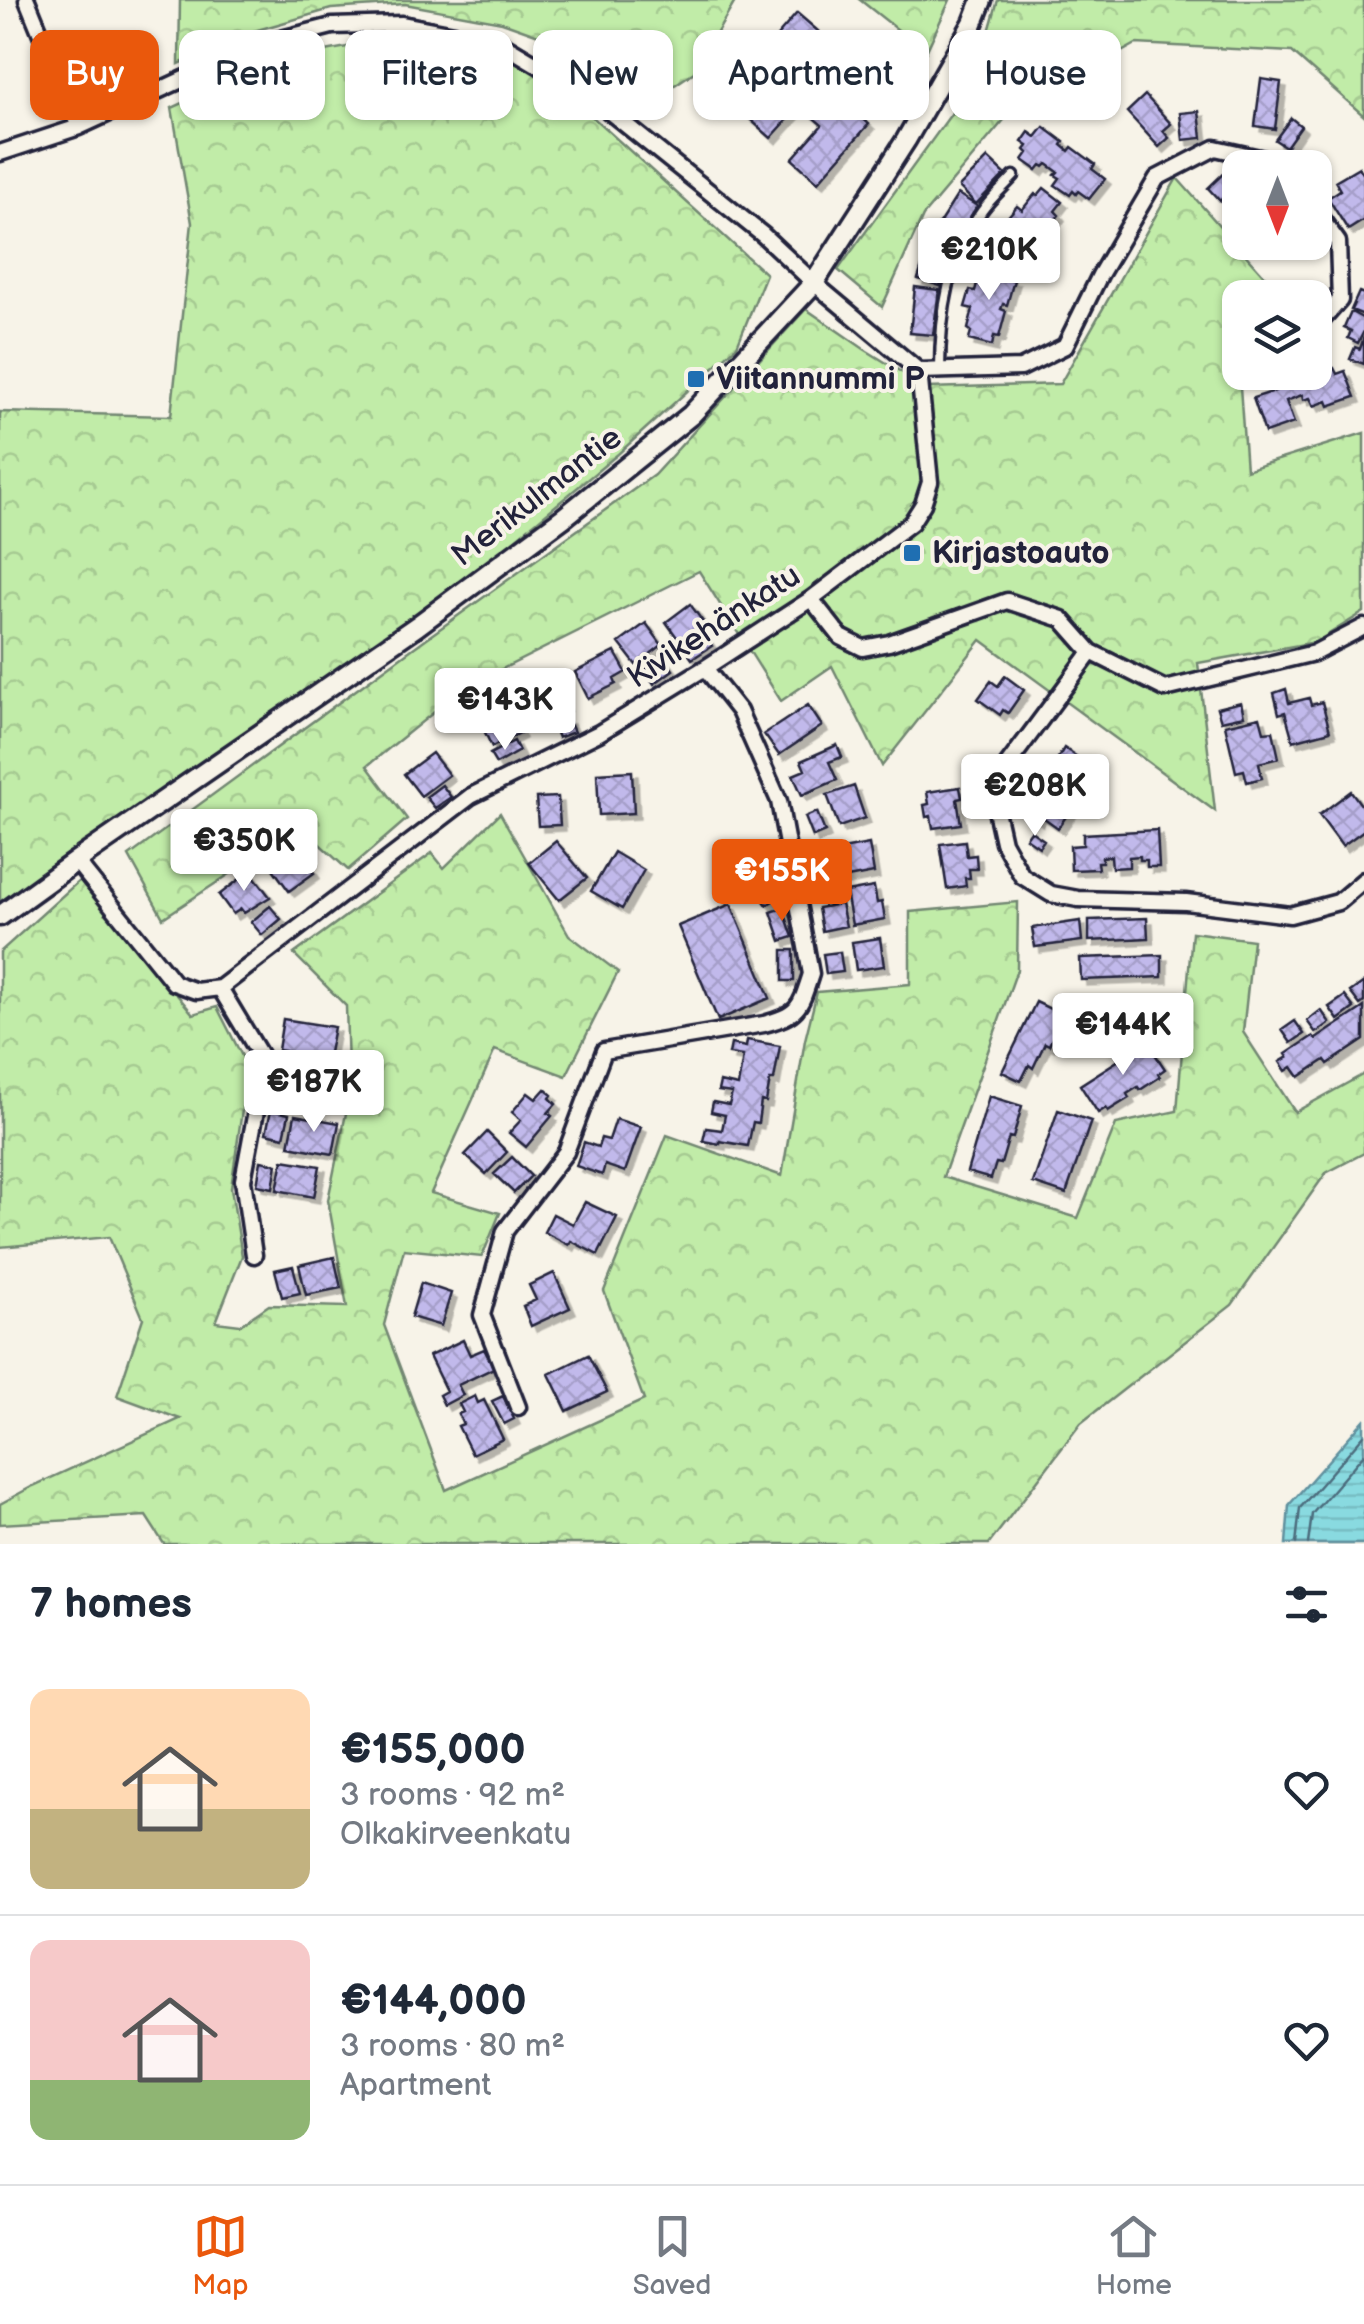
<!DOCTYPE html>
<html lang="en">
<head>
<meta charset="utf-8">
<style>
  :root { --surface:#fff; --page:#f2f2f3; --text:#1f2937; --muted:#747a83; --line:#e0e1e3; --accent:#ea580c }
  body { margin:0; font-family:"Balsamiq Sans",sans-serif; background:var(--page); color:var(--text); height:100vh; display:flex; flex-direction:column; font-size:38px; white-space:nowrap }
  * { box-sizing:border-box; margin:0 }
  p { font-size:32px; color:var(--muted) }
  .icon { flex:none; width:55px; height:55px; fill:none; stroke:currentColor; stroke-width:2; stroke-linecap:round; stroke-linejoin:round }
  .map { position:relative; height:1544px; overflow:hidden }
  .drawer { display:flex; flex-direction:column; background:var(--surface); flex:1 }
  .drawer>* { flex:none }
  .top-card { position:absolute; left:30px; top:30px; width:1305px; height:90px; display:flex; gap:20px }
  .needle { width:65px; rotate:180deg }
  .fabs { position:absolute; left:1222px; top:150px; display:grid; gap:20px }
  .fabs a { display:grid; place-items:center; width:110px; height:110px; border-radius:20px; background:var(--surface); box-shadow:0 2px 8px #0004; font-size:50px }
  .price { position:absolute; translate:-50% -85px; padding:0 22px; border-radius:10px; background:#fff; color:#222; font-size:32px; line-height:65px; filter:drop-shadow(0 2px 5px #0008) }
  .price::after { content:''; position:absolute; left:50%; top:60px; width:30px; height:22px; margin-left:-15px; background:inherit; clip-path:polygon(0 0,100% 0,50% 100%) }
  .price.current { background:var(--accent); color:#fff }
  ul { padding:0; list-style:none }
  li { display:flex; align-items:center; gap:30px; height:250px; padding:0 30px }
  li+li { border-top:2px solid var(--line) }
  li span { display:grid; place-items:center; flex:none; width:280px; height:200px; border-radius:20px; color:#555 }
  li>.icon { margin-inline-start:auto }
  span .icon { width:120px; height:120px; fill:#fffc; stroke-width:1 }
  li b { font-size:42px }
  h2 { display:flex; justify-content:space-between; align-items:center; height:120px; padding:0 30px; font-size:42px }
  .tag { padding:0 35px; border-radius:20px; background:var(--surface); box-shadow:0 2px 8px #0004; font-size:35px; line-height:90px }
  .tag.current { background:var(--accent); color:#fff }
  .menu { display:flex; justify-content:space-around; align-items:center; height:140px; border-top:2px solid var(--line); background:var(--surface); font-size:28px; color:var(--muted) }
  .menu a { display:grid; justify-items:center; gap:5px }
  .menu .current { color:var(--accent) }
  .map>svg:first-child { display:block }
  .forest { fill:url(#forest-crowns); stroke:#728772; stroke-width:2.5 }
  .water { fill:url(#water-rules); stroke:#60909e; stroke-width:2.5 }
  .lines { fill:none; stroke-linecap:round; stroke-linejoin:round }
  .shore { stroke:#4b6c7d; stroke-width:2.5 }
  .building { fill:url(#building-cross-hatch); stroke:#22223b; stroke-width:2.5; filter:url(#shadow) }
  .service-casing { stroke:#22223b; stroke-width:15 }
  .minor-casing { stroke:#22223b; stroke-width:21 }
  .tertiary-casing { stroke:#22223b; stroke-width:25 }
  .service { stroke:#f7f3e8; stroke-width:8 }
  .minor { stroke:#f7f3e8; stroke-width:14 }
  .tertiary { stroke:#f7f3e8; stroke-width:18 }
  .poi-dot { fill:#1f6fb2; stroke:#f7f3e8; stroke-width:4 }
  .labels { text-anchor:middle; dominant-baseline:central; stroke-width:8; stroke-linejoin:round; paint-order:stroke }
  .poi-label { font-size:32px; font-weight:bold; fill:#22223b; stroke:#f7f3e8; text-anchor:start }
  .street-label { font-size:32px; fill:#22223b; stroke:#f7f3e8 }
</style>
</head>
<body>
<div class="map">
<svg width="1364" height="1544" viewBox="0 0 1364 1544">
  <defs>
    <pattern id="forest-crowns" width="20" height="18" patternUnits="userSpaceOnUse" patternTransform="scale(2.5)"><rect width="20" height="18" fill="#c1eca8"/><path d="M2 6a3 3 0 1 1 6 0M12 15a3 3 0 1 1 6 0" fill="none" stroke="#a6ca92"/></pattern>
    <pattern id="water-rules" width="6" height="5" patternUnits="userSpaceOnUse" patternTransform="scale(2.5)"><rect width="6" height="5" fill="#89dae0"/><path d="M0 2.5h6" fill="none" stroke="#76bbc1"/></pattern>
    <pattern id="building-cross-hatch" width="8" height="8" patternUnits="userSpaceOnUse" patternTransform="scale(2.5)"><rect width="8" height="8" fill="#c1b9eb"/><path d="M0 0l8 8M0 8l8-8" fill="none" stroke="#a69fca"/></pattern>
    <filter id="shadow"><feDropShadow dx="5.5" dy="5.5" stdDeviation="0" flood-color="#0004"/></filter>
  </defs>
  <rect width="100%" height="100%" fill="#f7f3e8"/>
  <filter id="ink" filterUnits="userSpaceOnUse"><feTurbulence type="fractalNoise" baseFrequency=".01" numOctaves="2"/><feDisplacementMap in="SourceGraphic" scale="20" xChannelSelector="R" yChannelSelector="G"/><feConvolveMatrix kernelMatrix="1 2 1 2 8 2 1 2 1" color-interpolation-filters="sRGB"/></filter>
  <g filter="url(#ink)">
    <path class="forest" d="M 180,0 L 736,0 L 694,72 L 661,94 L 625,82 L 564,44 L 502,22 L 405,4 L 331,9 L 247,33 L 179,64 Z
      M 860,0 L 950,0 L 926,52 Z
      M 998,0 L 1364,0 L 1364,116 L 1292,52 L 1136,44 L 1009,114 L 923,216 L 882,307 L 838,270 L 975,81 Z
      M 401,37 L 533,63 L 766,274 L 737,346 L 618,454 L 455,589 L 0,908 L 0,412 L 171,416 L 192,223 L 172,108 L 277,60 Z
      M 1177,178 L 1283,297 L 1240,298 L 1240,343 L 1237,345 L 1246,470 L 1364,433 L 1364,612 L 1316,642 L 1198,663 L 1215,811 L 981,640 L 882,766 L 832,666 L 781,701 L 699,571 L 464,688 L 367,766 L 407,819 L 348,870 L 301,827 L 163,918 L 129,856 L 427,638 L 654,475 L 806,309 L 864,349 L 927,388 L 1060,384 Z
      M 500,813 L 569,935 L 618,972 L 566,1076 L 495,1050 L 431,1193 L 500,1213 L 482,1257 L 404,1249 L 384,1325 L 446,1490 L 644,1400 L 604,1291 L 667,1135 L 782,1176 L 805,1040 L 817,992 L 910,984 L 910,912 L 1018,902 L 1017,970 L 943,1177 L 1078,1218 L 1116,1124 L 1177,1111 L 1192,932 L 1253,940 L 1243,1032 L 1295,1112 L 1364,1074 L 1364,1153 L 1326,1173 L 1232,1305 L 1081,1423 L 989,1544 L 164,1544 L 146,1516 L 0,1524 L 0,1504 L 33,1486 L 180,1419 L 117,1396 L 143,1318 L 109,1237 L 0,1247 L 0,952 L 81,879 L 193,1014 L 217,1007 L 248,1068 L 231,1188 L 242,1256 L 216,1322 L 240,1325 L 269,1305 L 347,1307 L 328,1200 L 349,1099 L 346,1006 L 294,954 L 432,853 L 444,868 Z"/>
    <path class="water" d="M 1364,1420 L 1364,1544 L 1286,1544 L 1289,1505 Z"/>
    <g class="lines">
      <path class="shore" d="M 1296,1544 L 1300,1508 L 1364,1435
        M 1308,1544 L 1312,1514 L 1364,1454"/>
    </g>
    <path class="building" d="M 797,13 L 826,38 L 803,65 L 823,83 L 848,55 L 875,78 L 850,107 L 869,124 L 818,182 L 792,159 L 822,125 L 800,106 L 771,138 L 743,113 L 770,82 L 751,66 Z
      M 1261,79 L 1281,82 L 1275,129 L 1255,126 Z
      M 1145,95 L 1171,124 L 1163,131 L 1169,138 L 1159,147 L 1127,112 Z
      M 1199,111 L 1202,138 L 1183,140 L 1180,113 Z
      M 1291,118 L 1301,126 L 1286,147 L 1275,140 Z
      M 1044,127 L 1064,142 L 1062,145 L 1069,151 L 1072,147 L 1095,164 L 1092,169 L 1105,179 L 1089,199 L 1078,191 L 1076,194 L 1073,191 L 1070,195 L 1055,185 L 1060,178 L 1055,175 L 1058,172 L 1047,164 L 1044,167 L 1041,165 L 1037,170 L 1023,160 L 1028,153 L 1025,150 L 1028,146 L 1022,142 L 1029,132 L 1036,137 Z
      M 988,158 L 1005,174 L 976,204 L 959,187 Z
      M 1230,167 L 1240,176 L 1240,214 L 1224,197 L 1220,201 L 1208,188 Z
      M 1359,167 L 1364,175 L 1364,220 L 1348,230 L 1328,198 L 1340,190 L 1335,181 Z
      M 1044,188 L 1062,202 L 1055,211 L 1059,215 L 1044,234 L 1040,232 L 1037,236 L 1041,239 L 1024,260 L 1020,257 L 1013,266 L 993,251 L 1000,242 L 998,240 L 1012,223 L 1006,219 L 1017,206 L 1022,210 L 1035,194 L 1038,195 Z
      M 958,194 L 977,206 L 954,243 L 935,230 Z
      M 931,238 L 953,245 L 940,286 L 918,279 Z
      M 987,262 L 1011,268 L 1008,279 L 1014,280 L 1007,305 L 1003,304 L 1001,309 L 1006,311 L 999,337 L 994,336 L 992,346 L 969,340 L 971,331 L 968,329 L 973,309 L 965,307 L 970,290 L 975,291 L 980,272 L 984,273 Z
      M 915,287 L 939,290 L 933,335 L 910,333 Z
      M 1359,292 L 1364,294 L 1364,315 L 1351,310 Z
      M 1351,312 L 1364,319 L 1364,331 L 1358,343 L 1348,338 L 1351,331 L 1344,328 Z
      M 1364,337 L 1364,364 L 1350,359 L 1355,347 L 1360,349 Z
      M 1325,367 L 1326,371 L 1334,368 L 1337,374 L 1345,371 L 1355,397 L 1329,406 L 1327,401 L 1314,406 L 1310,398 L 1303,400 L 1302,395 L 1286,401 L 1294,423 L 1265,433 L 1253,398 L 1275,391 L 1270,378 L 1285,372 L 1315,372 L 1315,370 Z
      M 690,604 L 706,626 L 681,643 L 666,622 Z
      M 646,623 L 662,645 L 636,665 L 619,643 Z
      M 703,632 L 712,646 L 692,659 L 683,646 Z
      M 615,652 L 626,672 L 614,679 L 616,684 L 588,698 L 575,672 Z
      M 664,657 L 673,670 L 654,684 L 645,670 Z
      M 1005,676 L 1024,690 L 1008,713 L 1003,710 L 1000,715 L 978,699 L 991,681 L 998,686 Z
      M 555,683 L 565,705 L 558,708 L 560,712 L 545,719 L 543,715 L 537,718 L 527,697 Z
      M 1286,689 L 1289,703 L 1309,698 L 1311,705 L 1322,702 L 1330,731 L 1293,741 L 1285,712 L 1279,714 L 1274,693 Z
      M 1241,702 L 1244,716 L 1221,721 L 1217,708 Z
      M 808,705 L 822,726 L 779,755 L 764,734 Z
      M 507,706 L 520,733 L 492,747 L 479,720 Z
      M 1260,717 L 1264,732 L 1273,731 L 1279,758 L 1259,763 L 1262,778 L 1247,782 L 1244,770 L 1236,772 L 1225,725 Z
      M 568,719 L 574,732 L 558,738 L 553,726 Z
      M 514,741 L 519,751 L 496,764 L 490,754 Z
      M 837,745 L 842,757 L 829,762 L 837,780 L 802,795 L 793,775 L 805,770 L 801,761 Z
      M 1064,748 L 1098,771 L 1058,828 L 1040,815 L 1037,820 L 1024,810 L 1027,806 L 1020,801 L 1028,791 L 1043,802 L 1052,790 L 1046,786 L 1050,781 L 1040,774 L 1047,763 L 1059,771 L 1065,763 L 1058,758 Z
      M 432,753 L 449,775 L 421,796 L 404,774 Z
      M 632,771 L 634,813 L 599,815 L 597,773 Z
      M 442,785 L 451,797 L 435,808 L 426,797 Z
      M 854,786 L 865,818 L 839,827 L 827,795 Z
      M 960,787 L 962,798 L 957,799 L 961,824 L 933,828 L 931,816 L 926,817 L 924,805 L 929,804 L 927,792 Z
      M 1351,791 L 1364,809 L 1364,830 L 1342,846 L 1319,815 Z
      M 558,797 L 560,825 L 538,826 L 536,798 Z
      M 817,812 L 825,832 L 813,837 L 805,817 Z
      M 1157,830 L 1159,867 L 1147,867 L 1147,860 L 1140,860 L 1140,856 L 1129,857 L 1129,867 L 1112,868 L 1111,856 L 1102,857 L 1102,862 L 1097,862 L 1098,869 L 1071,870 L 1070,846 L 1083,845 L 1083,834 Z
      M 1031,831 L 1044,840 L 1039,847 L 1026,838 Z
      M 556,841 L 587,878 L 559,900 L 529,863 Z
      M 965,841 L 967,856 L 976,855 L 977,869 L 969,869 L 970,878 L 965,878 L 966,886 L 947,889 L 940,844 Z
      M 869,844 L 874,873 L 842,879 L 837,850 Z
      M 296,848 L 314,873 L 289,891 L 271,866 Z
      M 834,850 L 838,872 L 816,876 L 812,855 Z
      M 614,852 L 644,870 L 622,909 L 591,891 Z
      M 250,871 L 270,897 L 244,913 L 241,909 L 233,914 L 219,895 Z
      M 767,884 L 777,898 L 767,905 L 757,891 Z
      M 874,887 L 877,903 L 882,902 L 885,919 L 852,925 L 846,892 Z
      M 731,904 L 770,998 L 718,1020 L 678,926 Z
      M 841,904 L 846,926 L 822,931 L 818,908 Z
      M 270,906 L 281,919 L 262,935 L 251,922 Z
      M 783,908 L 793,937 L 781,941 L 771,912 Z
      M 1147,918 L 1148,938 L 1089,941 L 1089,920 Z
      M 1080,921 L 1082,941 L 1035,947 L 1032,928 Z
      M 880,938 L 884,966 L 856,970 L 852,942 Z
      M 783,950 L 794,950 L 794,981 L 783,981 Z
      M 840,952 L 843,972 L 826,974 L 823,954 Z
      M 1162,955 L 1162,977 L 1081,980 L 1080,958 Z
      M 1364,982 L 1364,1002 L 1360,1005 L 1350,992 Z
      M 1345,996 L 1354,1008 L 1338,1020 L 1329,1007 Z
      M 1036,1002 L 1063,1015 L 1049,1045 L 1045,1043 L 1033,1068 L 1029,1065 L 1021,1081 L 1002,1072 Z
      M 1364,1007 L 1364,1040 L 1328,1064 L 1325,1060 L 1299,1077 L 1292,1067 L 1286,1071 L 1280,1062 L 1288,1057 L 1286,1054 L 1313,1036 L 1316,1039 Z
      M 1321,1010 L 1330,1023 L 1316,1033 L 1307,1021 Z
      M 283,1019 L 334,1027 L 328,1058 L 278,1050 Z
      M 1295,1021 L 1304,1034 L 1291,1043 L 1282,1030 Z
      M 747,1040 L 780,1046 L 774,1080 L 770,1080 L 766,1102 L 761,1101 L 758,1123 L 753,1122 L 748,1146 L 720,1141 L 720,1144 L 703,1141 L 706,1128 L 722,1130 L 725,1115 L 711,1112 L 713,1102 L 729,1105 L 732,1093 L 718,1091 L 720,1082 L 738,1086 L 743,1056 L 729,1054 L 731,1044 L 746,1047 Z
      M 1147,1042 L 1165,1069 L 1158,1074 L 1160,1077 L 1140,1090 L 1138,1087 L 1127,1094 L 1129,1098 L 1108,1111 L 1106,1108 L 1098,1113 L 1080,1085 Z
      M 545,1089 L 552,1095 L 550,1098 L 556,1104 L 548,1113 L 552,1116 L 526,1147 L 509,1133 L 521,1120 L 512,1112 L 528,1093 L 536,1099 Z
      M 989,1096 L 1022,1106 L 1013,1138 L 1009,1137 L 1001,1164 L 996,1163 L 991,1179 L 967,1172 Z
      M 271,1110 L 289,1114 L 284,1137 L 266,1133 Z
      M 1058,1110 L 1091,1121 L 1066,1194 L 1033,1183 Z
      M 295,1115 L 339,1123 L 333,1154 L 289,1146 Z
      M 616,1119 L 641,1127 L 625,1172 L 605,1165 L 602,1175 L 576,1166 L 584,1142 L 598,1147 L 601,1138 L 609,1140 Z
      M 487,1132 L 507,1152 L 486,1174 L 465,1155 Z
      M 512,1157 L 531,1176 L 514,1193 L 494,1174 Z
      M 283,1160 L 320,1166 L 314,1197 L 277,1190 Z
      M 261,1161 L 277,1164 L 273,1188 L 257,1185 Z
      M 585,1202 L 617,1217 L 598,1255 L 571,1241 L 569,1245 L 544,1232 L 553,1214 L 573,1224 Z
      M 334,1257 L 341,1288 L 306,1295 L 299,1265 Z
      M 293,1266 L 300,1293 L 282,1297 L 275,1270 Z
      M 554,1273 L 570,1308 L 531,1326 L 523,1306 L 536,1300 L 529,1285 Z
      M 421,1283 L 451,1293 L 441,1326 L 411,1317 Z
      M 463,1340 L 470,1355 L 484,1349 L 494,1368 L 458,1385 L 463,1395 L 444,1405 L 439,1395 L 446,1391 L 429,1356 Z
      M 588,1355 L 607,1392 L 567,1411 L 549,1374 Z
      M 475,1396 L 478,1403 L 484,1400 L 503,1439 L 472,1454 L 458,1426 L 463,1424 L 458,1414 L 463,1412 L 459,1404 Z
      M 503,1396 L 514,1419 L 504,1424 L 492,1401 Z"/>
    <g class="lines">
      <g class="service-casing">
        <path id="service" d="M 940,370 C 940,315 948,257 982,211 C 991,198 1004,187 1014,176"/>
      </g>
      <g class="minor-casing">
        <path id="minor" d="M 27,0 L 79,127
          M 0,153 L 79,127 L 258,45 L 332,26 L 402,24 L 501,43 L 590,96 L 763,235 L 814,283 L 919,371 L 930,482 L 923,504 L 911,523 L 811,599 L 705,668 L 599,733 L 471,796 L 220,988 L 196,991 L 174,983 L 76,861
          M 1315,210 L 1338,242 L 1340,300 L 1315,328
          M 919,371 L 1021,368 L 1065,346 L 1100,275 L 1157,178 L 1215,148 L 1282,163 L 1285,168
          M 811,599 L 841,637 L 863,648 L 889,643 L 1007,601 L 1062,619 L 1091,652 L 1165,689 L 1314,653 L 1364,627
          M 1091,652 L 1005,768 L 995,806 L 1003,842 L 1022,876 L 1051,894 L 1078,899 L 1186,902 L 1290,915 L 1338,902 L 1364,880
          M 220,988 L 265,1063 L 243,1180 L 254,1255
          M 518,1407 L 482,1315 L 505,1231 L 566,1152 L 604,1051 L 764,1024 C 799,1015 800,1008 811,974 L 779,801 L 739,711 L 705,668"/>
      </g>
      <g class="tertiary-casing">
        <path id="tertiary" d="M 0,916 L 76,861 L 417,626 L 563,518 L 691,415 L 814,283 L 906,140 L 973,23 L 982,0"/>
      </g>
      <use href="#service" class="service"/>
      <use href="#minor" class="minor"/>
      <use href="#tertiary" class="tertiary"/>
    </g>
  </g>
  <g class="poi-dot">
    <rect x="686" y="369" width="20" height="20" rx="5"/>
    <rect x="902" y="543" width="20" height="20" rx="5"/>
  </g>
  <g class="labels">
    <g class="poi-label">
      <text x="716" y="379">Viitannummi P</text>
      <text x="932" y="553">Kirjastoauto</text>
    </g>
    <g class="street-label">
      <text transform="translate(537 497) rotate(-38)">Merikulmantie</text>
      <text transform="translate(714 627) rotate(-33)">Kivikehänkatu</text>
    </g>
  </g>
</svg>
<div class="fabs">
<a><svg class="needle" viewBox="-14 -14 28 28"><path d="M0-13l5 13h-10z" fill="#e53935"/><path d="M0 13l5-13h-10z" fill="#747a83"/></svg></a>
<a><svg class="icon" aria-label="layers" viewBox="0 0 24 24"><path d="M12 4l9 5-9 5-9-5zM3 14l9 5 9-5"/></svg></a>
</div>
<b class="price" style="left:989px;top:303px">€210K</b>
<b class="price" style="left:505px;top:753px">€143K</b>
<b class="price" style="left:1035px;top:839px">€208K</b>
<b class="price" style="left:244px;top:894px">€350K</b>
<b class="price current" style="left:782px;top:924px">€155K</b>
<b class="price" style="left:1123px;top:1078px">€144K</b>
<b class="price" style="left:314px;top:1135px">€187K</b>
<div class="top-card">
<a class="tag current">Buy</a>
<a class="tag">Rent</a>
<a class="tag">Filters</a>
<a class="tag">New</a>
<a class="tag">Apartment</a>
<a class="tag">House</a>
</div>
</div>
<section class="drawer">
<h2>7 homes<svg class="icon" aria-label="filters" viewBox="0 0 24 24"><path d="M4 7h16M4 17h16"/><circle cx="9" cy="7" r="2"/><circle cx="15" cy="17" r="2"/></svg></h2>
<ul>
<li><span style="background:linear-gradient(#ffd9b3 60%,#c2b280 0)"><svg class="icon" aria-label="home" viewBox="0 0 24 24"><path d="M3 11l9-7 9 7M6 9v11h12V9"/></svg></span><div><b>€155,000</b><p>3 rooms · 92 m²</p><p>Olkakirveenkatu</p></div><svg class="icon" aria-label="heart" viewBox="0 0 24 24"><path d="M12 20l-8-8c-3-5 5-10 8-4 3-6 11-1 8 4z"/></svg></li>
<li><span style="background:linear-gradient(#f6c9c9 70%,#8fb573 0)"><svg class="icon" aria-label="home" viewBox="0 0 24 24"><path d="M3 11l9-7 9 7M6 9v11h12V9"/></svg></span><div><b>€144,000</b><p>3 rooms · 80 m²</p><p>Apartment</p></div><svg class="icon" aria-label="heart" viewBox="0 0 24 24"><path d="M12 20l-8-8c-3-5 5-10 8-4 3-6 11-1 8 4z"/></svg></li>
</ul>
</section>
<nav class="menu">
<a class="current"><svg class="icon" aria-label="map" viewBox="0 0 24 24"><path d="M3 6l6-2 6 2 6-2v14l-6 2-6-2-6 2zM9 4v14M15 6v14"/></svg>Map</a>
<a><svg class="icon" aria-label="saved" viewBox="0 0 24 24"><path d="M7 4h10v16l-5-4-5 4z"/></svg>Saved</a>
<a><svg class="icon" aria-label="home" viewBox="0 0 24 24"><path d="M3 11l9-7 9 7M6 9v11h12V9"/></svg>Home</a>
</nav>
</body>
</html>
